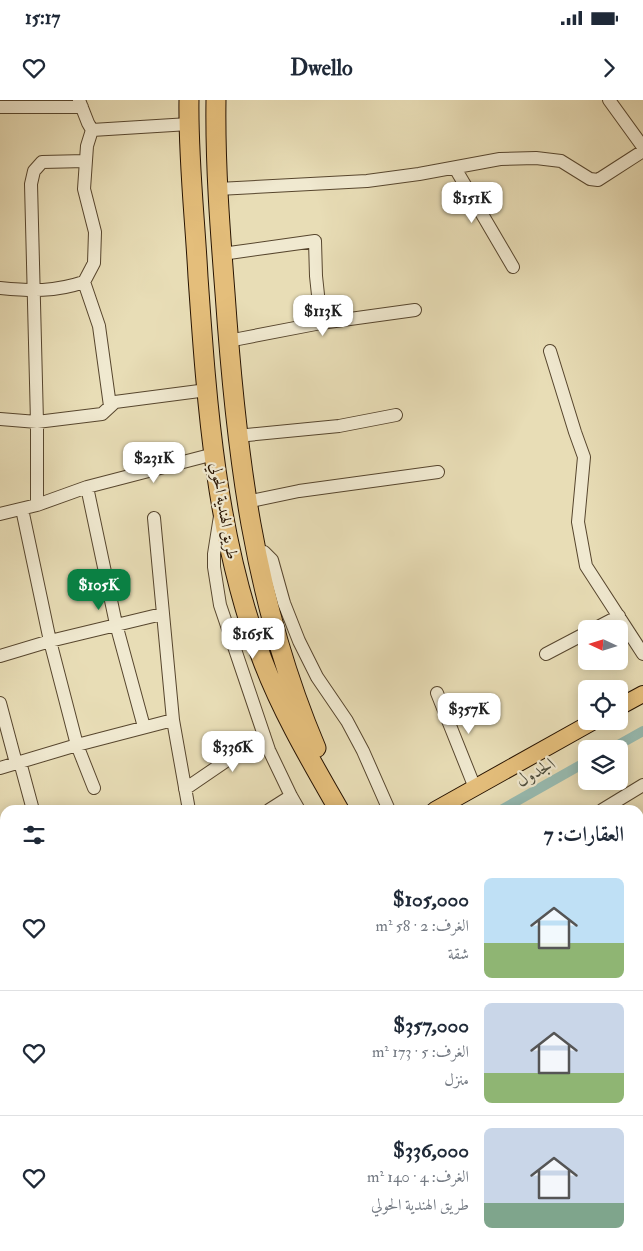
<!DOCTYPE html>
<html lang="ar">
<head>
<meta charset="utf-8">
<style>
  :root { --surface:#fff; --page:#f6f6f7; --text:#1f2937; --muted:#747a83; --line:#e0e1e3; --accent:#0b8043 }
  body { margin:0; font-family:"IM FELL Double Pica",Amiri,serif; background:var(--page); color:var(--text); direction:rtl; height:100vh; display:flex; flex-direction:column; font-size:19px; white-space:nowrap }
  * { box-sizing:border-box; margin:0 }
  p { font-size:16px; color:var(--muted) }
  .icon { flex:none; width:28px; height:28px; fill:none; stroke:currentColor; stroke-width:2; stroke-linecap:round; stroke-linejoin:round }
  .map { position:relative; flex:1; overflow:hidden; direction:ltr }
  .details { position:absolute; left:0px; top:705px; width:644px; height:446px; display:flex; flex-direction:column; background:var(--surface); border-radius:15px 15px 0 0; box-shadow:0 2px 12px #0003; direction:rtl }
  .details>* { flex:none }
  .needle { width:32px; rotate:274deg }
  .tools { position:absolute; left:578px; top:520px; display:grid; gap:10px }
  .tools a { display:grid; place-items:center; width:50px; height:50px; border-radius:8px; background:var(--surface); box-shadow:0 2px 12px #0003; font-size:25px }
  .price { position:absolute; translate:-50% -42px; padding:0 11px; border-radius:10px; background:#fff; color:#222; font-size:16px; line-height:32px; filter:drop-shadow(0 1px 2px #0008) }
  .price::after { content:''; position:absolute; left:50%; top:30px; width:15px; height:11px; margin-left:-8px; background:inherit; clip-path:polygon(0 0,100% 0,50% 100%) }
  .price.selected { background:var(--accent); color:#fff }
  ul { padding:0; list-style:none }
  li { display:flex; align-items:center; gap:15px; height:125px; padding:0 20px }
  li+li { border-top:1px solid var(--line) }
  li span { display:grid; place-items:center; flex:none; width:140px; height:100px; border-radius:8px; color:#555 }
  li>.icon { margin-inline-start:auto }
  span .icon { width:60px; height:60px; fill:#fffc; stroke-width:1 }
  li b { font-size:21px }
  h2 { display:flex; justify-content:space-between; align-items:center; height:60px; padding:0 20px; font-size:21px }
  .status { display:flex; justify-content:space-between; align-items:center; height:35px; padding:0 25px; background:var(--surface); direction:ltr }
  .status svg { height:14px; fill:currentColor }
  header { display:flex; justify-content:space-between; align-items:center; height:65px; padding:0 20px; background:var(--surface); font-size:22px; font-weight:700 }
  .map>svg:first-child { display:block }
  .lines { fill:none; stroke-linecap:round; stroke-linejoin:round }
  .canal { stroke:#97bbb1; stroke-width:10 }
  .minor-casing { stroke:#57462e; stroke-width:14 }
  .major-casing { stroke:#271300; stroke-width:18 }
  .highway-casing { stroke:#271300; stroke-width:21 }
  .minor { stroke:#f0e9d0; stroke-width:12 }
  .major { stroke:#e4be7b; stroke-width:16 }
  .highway { stroke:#e4be7b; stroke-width:19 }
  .labels { text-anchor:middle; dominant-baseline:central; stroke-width:4.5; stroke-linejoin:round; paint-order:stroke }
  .street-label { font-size:16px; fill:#271300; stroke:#f0e9d0 }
  .water-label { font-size:18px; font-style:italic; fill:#4e4e3e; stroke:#f0e9d0 }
</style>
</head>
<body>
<div class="status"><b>15:17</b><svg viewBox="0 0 49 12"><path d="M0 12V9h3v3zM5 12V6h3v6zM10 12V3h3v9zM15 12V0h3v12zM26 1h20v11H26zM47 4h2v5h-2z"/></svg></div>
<header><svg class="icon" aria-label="forward" viewBox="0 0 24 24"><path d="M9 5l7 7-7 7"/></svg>Dwello<svg class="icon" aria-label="heart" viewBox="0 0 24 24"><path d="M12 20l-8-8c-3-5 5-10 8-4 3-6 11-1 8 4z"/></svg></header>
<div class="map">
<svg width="643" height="1151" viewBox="0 0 643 1151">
  <rect width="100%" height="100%" fill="#e8ddb6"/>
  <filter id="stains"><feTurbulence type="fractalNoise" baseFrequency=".004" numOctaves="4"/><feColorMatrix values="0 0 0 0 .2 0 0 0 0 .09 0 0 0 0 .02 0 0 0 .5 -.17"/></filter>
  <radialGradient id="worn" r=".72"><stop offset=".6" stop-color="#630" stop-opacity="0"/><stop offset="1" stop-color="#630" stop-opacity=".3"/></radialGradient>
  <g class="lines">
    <path class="canal" d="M 611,649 L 643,631
      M 501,710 L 586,662
      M 0,1000 L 5,997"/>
    <g class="minor-casing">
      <path id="minor" d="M 79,0 L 88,23 L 92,30 L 189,24
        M 609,0 L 643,47
        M 0,7 L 82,7
        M 455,68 L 513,167
        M 218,89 L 367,81 L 419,74 L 500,59 L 536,58 L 561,61 L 590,79 L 598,80 L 643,51
        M 222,154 L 315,141 L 316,176 L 321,223
        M 84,182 L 99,226 L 110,306
        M 0,188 C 32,191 54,192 84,182 L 94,163 L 95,132 L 84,89 L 87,46 L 92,30
        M 228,241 L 321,223 L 415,210
        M 550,251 L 575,332 L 584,357 L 578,422 L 586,466 L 643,554
        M 0,319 L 37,322 L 102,314 L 115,302 L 207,290
        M 237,336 L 339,326 L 396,315
        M 87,387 L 116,524 L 144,627
        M 246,402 L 299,391 L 438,372
        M 37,405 L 37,322 L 31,84 L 34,71 L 42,62 L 86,61
        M 22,409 L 50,541 L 77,645 L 94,688
        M 0,414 L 37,405 L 87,387 L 214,354
        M 220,416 L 214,454 L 214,467 L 220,505 L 269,650 L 291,696 L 299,710
        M 154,418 L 173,620 L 189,710
        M 255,451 L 264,452 L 272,460 L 284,503 L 299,541 L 317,577 L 347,621 L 363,651 L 389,710
        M 594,529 L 619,516
        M 546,554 L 586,533
        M 0,556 L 50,541 L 162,514
        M 437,593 L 475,688
        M 0,603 L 16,663
        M 20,662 L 33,710
        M 0,668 L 77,645 L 173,620
        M 185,689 L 264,635
        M 269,710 L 291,696
        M 602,710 L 643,685
        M 0,741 L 5,740
        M 639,885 L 643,900
        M 639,1034 L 643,1028
        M 0,1056 L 5,1053
        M 117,1146 L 119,1151
        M 288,1146 L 290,1151
        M 358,1146 L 359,1151
        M 392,1146 L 394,1151
        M 550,1146 L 554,1151
        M 466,1151 L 474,1146"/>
    </g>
    <g class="major-casing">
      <path id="major" d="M 619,607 L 643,594
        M 435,710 L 594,621
        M 0,954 L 5,952"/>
    </g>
    <g class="highway-casing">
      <path id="highway" d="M 189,0 C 188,59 195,118 198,177 C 207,306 216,437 262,559 C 282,612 311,661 339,710
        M 216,0 C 215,64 220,129 225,193 C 236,351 253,500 316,648
        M 564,1146 L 567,1151
        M 593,1146 L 595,1151"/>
    </g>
    <use href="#minor" class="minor"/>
    <use href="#major" class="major"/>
    <use href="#highway" class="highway"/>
  </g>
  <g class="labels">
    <g class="street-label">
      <text transform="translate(224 411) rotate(80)">طريق الهندية الحولي</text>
    </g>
    <g class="water-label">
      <text transform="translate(536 672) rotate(-29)">الجدول</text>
    </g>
  </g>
  <rect width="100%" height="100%" filter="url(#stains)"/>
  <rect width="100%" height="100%" fill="url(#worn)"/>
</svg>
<div class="tools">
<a><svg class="needle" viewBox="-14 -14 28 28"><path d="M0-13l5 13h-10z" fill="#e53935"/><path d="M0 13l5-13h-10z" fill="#747a83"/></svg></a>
<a><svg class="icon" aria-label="locate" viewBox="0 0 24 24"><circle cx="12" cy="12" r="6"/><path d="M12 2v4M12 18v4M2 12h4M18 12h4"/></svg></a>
<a><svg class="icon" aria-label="layers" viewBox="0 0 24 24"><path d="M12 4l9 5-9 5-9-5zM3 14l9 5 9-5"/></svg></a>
</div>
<b class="price" style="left:472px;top:124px">$151K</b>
<b class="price" style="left:323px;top:237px">$113K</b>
<b class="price" style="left:154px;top:384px">$231K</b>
<b class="price selected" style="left:99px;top:511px">$105K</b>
<b class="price" style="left:253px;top:560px">$165K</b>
<b class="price" style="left:469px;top:635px">$357K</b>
<b class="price" style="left:233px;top:673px">$336K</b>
<section class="details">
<h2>العقارات: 7<svg class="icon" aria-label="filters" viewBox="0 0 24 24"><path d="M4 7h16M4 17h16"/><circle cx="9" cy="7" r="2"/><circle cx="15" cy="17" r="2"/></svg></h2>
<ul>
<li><span style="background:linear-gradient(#bfe0f5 65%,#8fb573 0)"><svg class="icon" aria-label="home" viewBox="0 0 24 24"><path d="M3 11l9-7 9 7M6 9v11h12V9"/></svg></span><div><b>$105,000</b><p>الغرف: 2 · 58 m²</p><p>شقة</p></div><svg class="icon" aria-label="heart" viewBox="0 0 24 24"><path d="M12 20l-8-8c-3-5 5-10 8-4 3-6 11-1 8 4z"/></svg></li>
<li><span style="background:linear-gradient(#c9d6e8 70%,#8fb573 0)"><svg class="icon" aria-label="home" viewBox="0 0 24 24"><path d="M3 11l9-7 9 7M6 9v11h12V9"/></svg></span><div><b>$357,000</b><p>الغرف: 5 · 173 m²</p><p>منزل</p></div><svg class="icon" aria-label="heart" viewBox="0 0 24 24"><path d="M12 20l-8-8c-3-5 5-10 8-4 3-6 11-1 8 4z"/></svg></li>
<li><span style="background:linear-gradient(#c9d6e8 75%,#7fa58c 0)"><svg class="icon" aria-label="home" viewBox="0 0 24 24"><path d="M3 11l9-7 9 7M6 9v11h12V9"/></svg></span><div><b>$336,000</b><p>الغرف: 4 · 140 m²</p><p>طريق الهندية الحولي</p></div><svg class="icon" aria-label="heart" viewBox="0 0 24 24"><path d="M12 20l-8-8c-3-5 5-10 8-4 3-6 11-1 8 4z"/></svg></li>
</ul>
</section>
</div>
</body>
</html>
